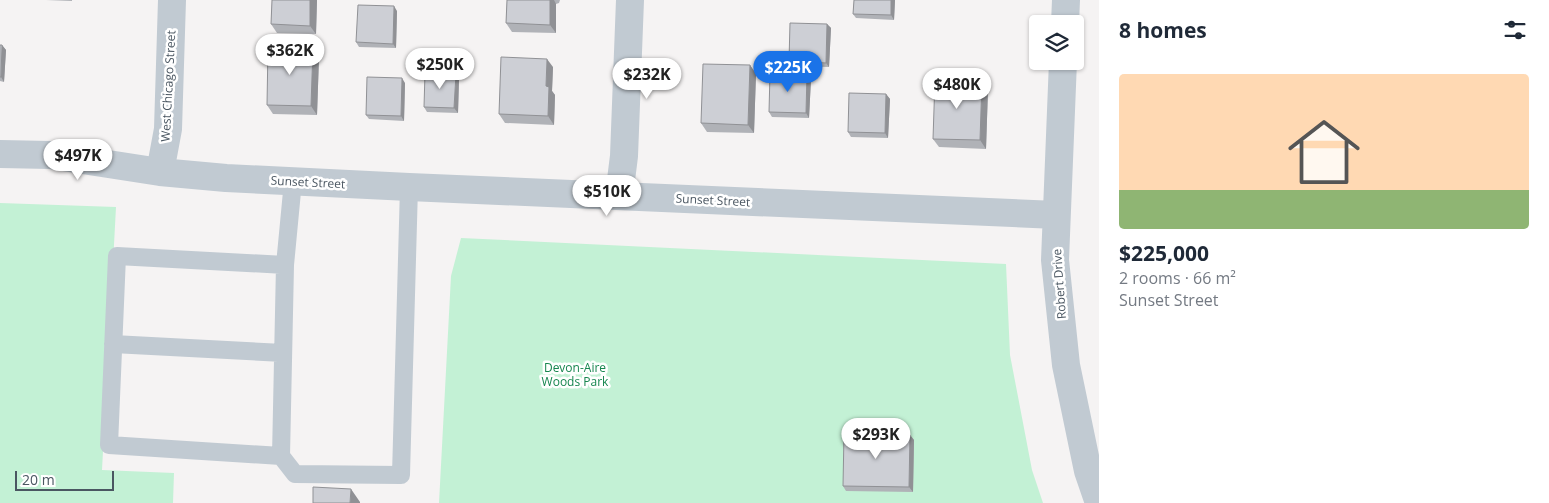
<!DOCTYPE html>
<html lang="en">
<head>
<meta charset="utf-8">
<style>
  :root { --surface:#fff; --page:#f2f2f3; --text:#1f2937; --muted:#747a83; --accent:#1a73e8 }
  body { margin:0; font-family:"Open Sans",sans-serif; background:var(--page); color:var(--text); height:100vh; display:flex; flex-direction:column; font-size:19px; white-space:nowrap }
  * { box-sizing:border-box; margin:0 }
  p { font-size:16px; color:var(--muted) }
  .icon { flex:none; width:28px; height:28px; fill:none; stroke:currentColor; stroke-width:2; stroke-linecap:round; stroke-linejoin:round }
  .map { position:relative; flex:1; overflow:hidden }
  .panel { display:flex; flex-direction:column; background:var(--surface); width:450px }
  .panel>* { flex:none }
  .controls { position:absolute; left:1029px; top:15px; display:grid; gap:10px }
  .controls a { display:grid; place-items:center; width:55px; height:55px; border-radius:5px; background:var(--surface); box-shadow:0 1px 4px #0004; font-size:25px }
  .scale { position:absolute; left:15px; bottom:12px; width:99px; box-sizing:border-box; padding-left:5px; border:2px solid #4a5661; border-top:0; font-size:14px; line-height:18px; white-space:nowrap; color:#4a5661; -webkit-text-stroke:4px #fff; paint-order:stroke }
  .price { position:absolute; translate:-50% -42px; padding:0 11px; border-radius:18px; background:#fff; color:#222; font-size:16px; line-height:32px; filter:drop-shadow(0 1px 2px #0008) }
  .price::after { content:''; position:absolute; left:50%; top:30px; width:15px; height:11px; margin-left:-8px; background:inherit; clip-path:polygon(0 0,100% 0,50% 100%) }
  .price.active { background:var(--accent); color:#fff }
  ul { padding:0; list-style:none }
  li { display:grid; align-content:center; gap:10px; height:265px; padding:0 20px }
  li span { display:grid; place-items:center; height:155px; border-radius:5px; color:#555 }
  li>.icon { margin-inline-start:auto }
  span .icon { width:90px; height:90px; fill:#fffc; stroke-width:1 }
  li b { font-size:21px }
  h2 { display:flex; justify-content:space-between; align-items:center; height:60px; padding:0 20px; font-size:21px }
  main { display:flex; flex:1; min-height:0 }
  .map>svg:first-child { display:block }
  .green { fill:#c3f1d5 }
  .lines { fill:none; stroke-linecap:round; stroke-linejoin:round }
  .service { stroke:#c1cad2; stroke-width:18 }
  .minor { stroke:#c1cad2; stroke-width:28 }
  .wall { fill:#b0b2b7 }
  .shaded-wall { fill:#909195 }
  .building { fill:#cdcfd5; stroke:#909195 }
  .labels { text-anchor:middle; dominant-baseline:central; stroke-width:5; stroke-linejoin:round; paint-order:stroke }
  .street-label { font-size:12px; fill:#4a5661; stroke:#fff }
  .park-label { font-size:12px; fill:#17864f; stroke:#fff }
</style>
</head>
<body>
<main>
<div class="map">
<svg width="1099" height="503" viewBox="0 0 1099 503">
  <rect width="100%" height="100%" fill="#f5f3f3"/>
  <path class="green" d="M 0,203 L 116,207 L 102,470 L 174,473 L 173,503 L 0,503 Z
    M 461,238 L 1006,264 L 1010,355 L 1032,470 L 1043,503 L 439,503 L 451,276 Z"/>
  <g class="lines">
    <path class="service" d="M 285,265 L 117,256 L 109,445 L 281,456 L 285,265 L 293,181
      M 113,344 L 283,353
      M 281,456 L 295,474 L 401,475 L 409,187"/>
    <path class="minor" d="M 1065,24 L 1066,0
      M 1063,61 L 1055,260 L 1066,365 L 1088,471 L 1099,503
      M 0,154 L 50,155 L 160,172 L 226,178 L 409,187 L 1056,215
      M 160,172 L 168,129 L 172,0
      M 619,196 L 624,156 L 630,0"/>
  </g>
  <path class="wall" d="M 46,0 L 72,0 L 72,1 Z
    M 272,0 L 317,0 L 316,34 L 277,33 L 271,24 Z
    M 507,0 L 560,0 L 559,3 L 556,4 L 556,33 L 512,32 L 506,23 Z
    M 854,0 L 895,0 L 894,20 L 856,18 L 853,14 Z
    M 397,11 L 396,48 L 359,47 L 356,42 Z
    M 827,24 L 831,28 L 829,67 L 792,66 L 789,61 Z
    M 0,45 L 2,45 L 6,50 L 4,82 L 0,81 Z
    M 313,48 L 319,57 L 317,115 L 273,114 L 267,105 Z
    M 750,65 L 756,74 L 754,133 L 707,132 L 701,123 Z
    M 553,67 L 552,91 L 555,95 L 554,125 L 505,123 L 499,114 Z
    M 807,74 L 811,79 L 809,118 L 772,117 L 769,112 Z
    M 459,79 L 458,113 L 427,112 L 424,107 Z
    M 405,83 L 404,121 L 369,119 L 366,115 Z
    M 988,89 L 986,149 L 939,147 L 933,139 Z
    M 886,94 L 890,99 L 888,138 L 851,137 L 848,132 Z
    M 910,435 L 914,440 L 913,492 L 846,491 L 843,486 Z"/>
  <path class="shaded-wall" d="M 310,0 L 317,0 L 316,34 L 310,26 Z
    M 550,0 L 554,0 L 556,4 L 556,33 L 550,25 Z
    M 891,0 L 895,0 L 894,20 L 891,15 Z
    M 394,6 L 397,11 L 396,48 L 393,44 Z
    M 827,24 L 831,28 L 829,67 L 826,63 Z
    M 2,45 L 6,50 L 4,82 L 1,77 Z
    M 313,48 L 319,57 L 317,115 L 311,106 Z
    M 547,59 L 553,67 L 552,91 L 555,95 L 554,125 L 548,116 L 546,86 Z
    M 750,65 L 756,74 L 754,133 L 748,125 Z
    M 456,74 L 459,79 L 458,113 L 454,108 Z
    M 807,74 L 811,79 L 809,118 L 806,113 Z
    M 402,78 L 405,83 L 404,121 L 401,116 Z
    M 982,81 L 988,89 L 986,149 L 980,140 Z
    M 886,94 L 890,99 L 888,138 L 885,133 Z
    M 910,435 L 914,440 L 913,492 L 909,487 Z
    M 351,489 L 360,502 L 360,503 L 350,503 Z"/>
  <path class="building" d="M 272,0 L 310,0 L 310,26 L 271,24 Z
    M 507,0 L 550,0 L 550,25 L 506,23 Z
    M 854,0 L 891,0 L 891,15 L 853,14 Z
    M 358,5 L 394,6 L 393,44 L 356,42 Z
    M 790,23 L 827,24 L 826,63 L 789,61 Z
    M 0,45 L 2,45 L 1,77 L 0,77 Z
    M 268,47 L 313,48 L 311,106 L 267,105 Z
    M 501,57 L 547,59 L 546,86 L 549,87 L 548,116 L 499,114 Z
    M 703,64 L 750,65 L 748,125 L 701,123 Z
    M 425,73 L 456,74 L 454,108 L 424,107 Z
    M 770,73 L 807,74 L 806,113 L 769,112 Z
    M 367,77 L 402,78 L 401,116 L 366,115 Z
    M 935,79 L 982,81 L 980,140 L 933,139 Z
    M 849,93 L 886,94 L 885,133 L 848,132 Z
    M 844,434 L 910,435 L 909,487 L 843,486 Z
    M 313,487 L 351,489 L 350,503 L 313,503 Z"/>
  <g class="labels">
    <g class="street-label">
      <text transform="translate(168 86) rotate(-87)">West Chicago Street</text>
      <text transform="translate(308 182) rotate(3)">Sunset Street</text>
      <text transform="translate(713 200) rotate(3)">Sunset Street</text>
      <text transform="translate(1059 284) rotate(-94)">Robert Drive</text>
    </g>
    <g class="park-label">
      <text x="575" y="367">Devon-Aire<tspan x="575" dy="14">Woods Park</tspan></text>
    </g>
  </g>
</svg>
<div class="controls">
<a><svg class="icon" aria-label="layers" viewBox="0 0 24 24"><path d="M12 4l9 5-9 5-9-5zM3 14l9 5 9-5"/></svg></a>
</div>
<div class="scale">20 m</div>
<b class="price" style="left:290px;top:76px">$362K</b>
<b class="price" style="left:440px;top:90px">$250K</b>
<b class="price active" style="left:788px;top:93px">$225K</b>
<b class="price" style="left:647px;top:100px">$232K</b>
<b class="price" style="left:957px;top:110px">$480K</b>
<b class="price" style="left:78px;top:181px">$497K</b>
<b class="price" style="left:607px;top:217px">$510K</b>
<b class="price" style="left:876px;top:460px">$293K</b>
</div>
<section class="panel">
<h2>8 homes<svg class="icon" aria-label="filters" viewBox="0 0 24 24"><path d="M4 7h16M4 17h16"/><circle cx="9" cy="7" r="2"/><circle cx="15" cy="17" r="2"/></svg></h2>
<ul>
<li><span style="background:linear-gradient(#ffd9b3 75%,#8fb573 0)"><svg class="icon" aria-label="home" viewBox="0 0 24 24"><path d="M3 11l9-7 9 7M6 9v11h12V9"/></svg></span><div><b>$225,000</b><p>2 rooms · 66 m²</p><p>Sunset Street</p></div></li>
</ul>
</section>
</main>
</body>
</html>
